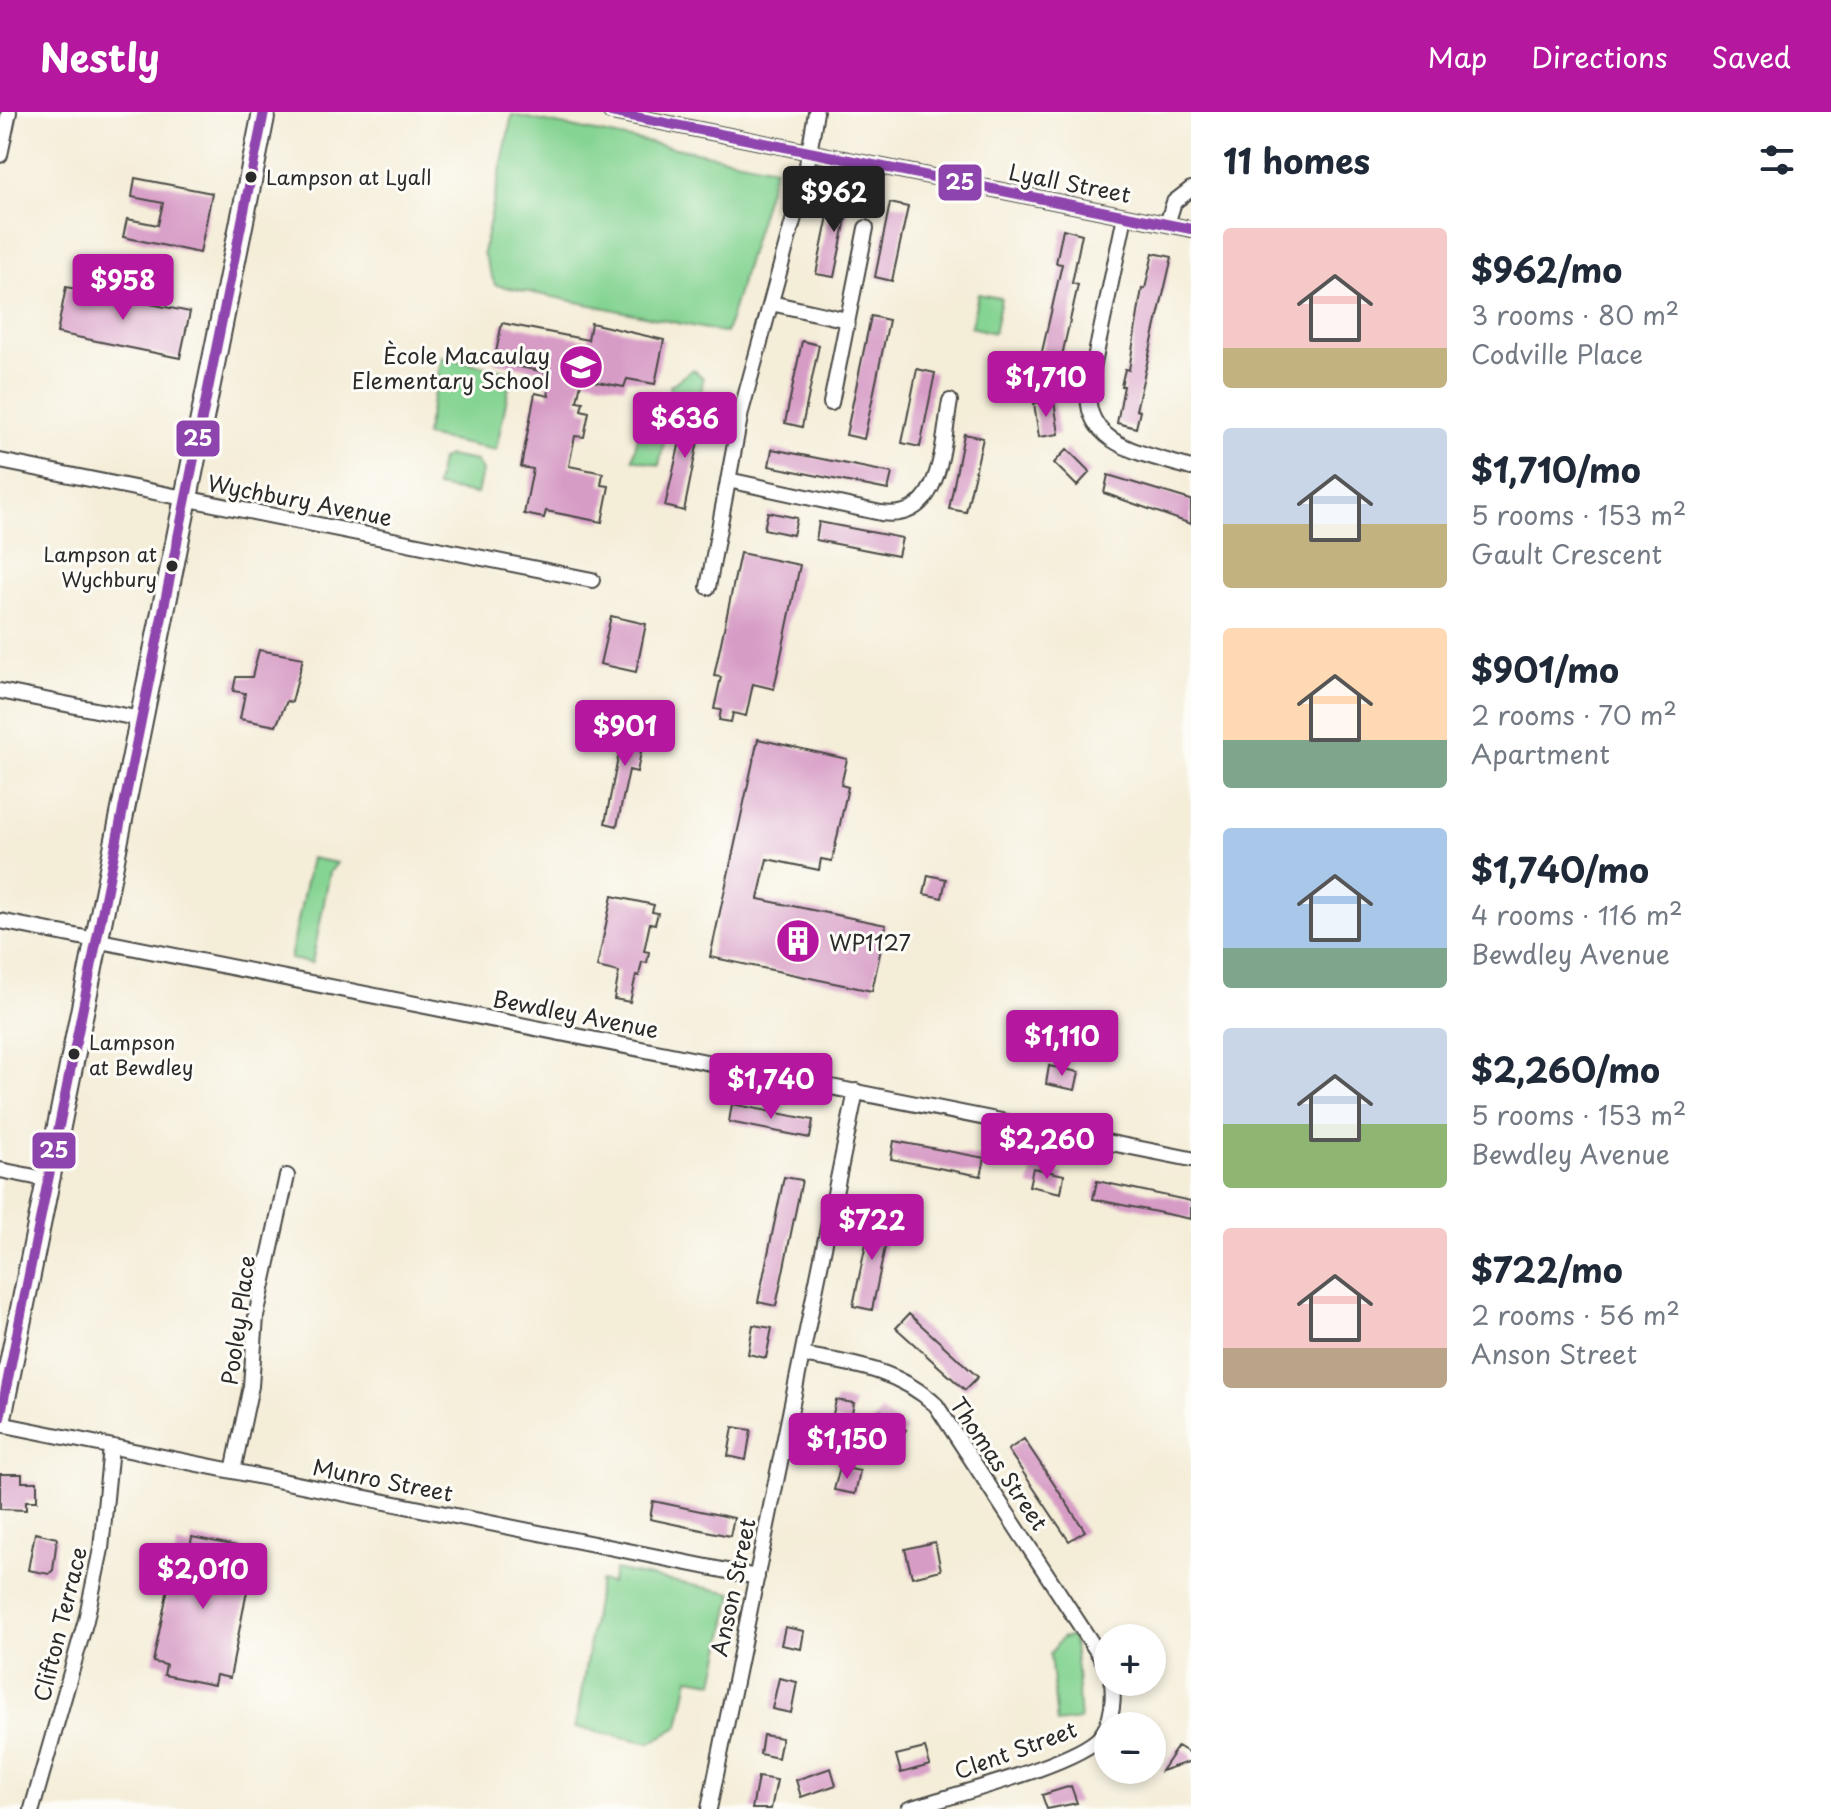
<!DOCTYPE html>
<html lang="en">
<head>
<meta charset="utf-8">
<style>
  :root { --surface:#fff; --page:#f2f2f3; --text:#1f2937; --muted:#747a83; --accent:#b5179e }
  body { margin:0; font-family:"Playpen Sans",sans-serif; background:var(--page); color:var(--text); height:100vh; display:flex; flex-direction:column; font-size:30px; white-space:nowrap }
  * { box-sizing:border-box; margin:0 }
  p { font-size:26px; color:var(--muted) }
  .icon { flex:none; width:44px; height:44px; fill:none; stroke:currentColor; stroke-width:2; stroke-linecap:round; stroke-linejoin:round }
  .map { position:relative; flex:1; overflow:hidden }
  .sheet { display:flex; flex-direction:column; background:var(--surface); width:640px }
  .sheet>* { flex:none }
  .fabs { position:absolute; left:1094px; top:1512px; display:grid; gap:16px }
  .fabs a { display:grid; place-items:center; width:72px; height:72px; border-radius:50%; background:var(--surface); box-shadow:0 4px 12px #0003; font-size:40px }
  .price { position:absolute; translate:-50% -68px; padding:0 18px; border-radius:8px; background:var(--accent); color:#fff; font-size:26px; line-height:52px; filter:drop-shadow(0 2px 4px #0008) }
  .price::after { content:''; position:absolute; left:50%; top:48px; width:24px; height:18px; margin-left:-12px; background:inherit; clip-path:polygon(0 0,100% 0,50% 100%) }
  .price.selected { background:#222; color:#fff }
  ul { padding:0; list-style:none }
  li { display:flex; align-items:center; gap:24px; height:200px; padding:0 32px }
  li span { display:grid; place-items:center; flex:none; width:224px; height:160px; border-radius:8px; color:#555 }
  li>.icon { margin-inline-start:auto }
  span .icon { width:96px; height:96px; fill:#fffc; stroke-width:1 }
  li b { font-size:34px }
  h2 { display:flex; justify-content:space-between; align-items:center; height:96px; padding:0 32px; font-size:34px }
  header { display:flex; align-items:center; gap:48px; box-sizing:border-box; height:112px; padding:0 40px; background:var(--accent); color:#fff }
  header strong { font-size:38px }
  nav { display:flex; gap:44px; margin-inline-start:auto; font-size:28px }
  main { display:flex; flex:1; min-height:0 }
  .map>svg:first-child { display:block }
  .green { fill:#85d493; stroke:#58805f; stroke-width:2 }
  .building { fill:#d79cc6 }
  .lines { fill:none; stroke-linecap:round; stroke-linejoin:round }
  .street-casing { stroke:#494845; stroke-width:18 }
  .secondary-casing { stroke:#494845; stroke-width:26 }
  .street { stroke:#fff; stroke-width:14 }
  .secondary { stroke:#fff; stroke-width:22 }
  .bus-1-casing { stroke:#fdfcf7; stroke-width:16 }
  .bus-1 { stroke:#8e44ad; stroke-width:10 }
  .bus-dot { fill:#2b2b2b; stroke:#fdfcf7; stroke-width:3 }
  .labels { text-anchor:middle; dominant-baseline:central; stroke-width:6; stroke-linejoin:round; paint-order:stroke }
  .bus-label { font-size:20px; fill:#2b2b2b; stroke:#fdfcf7; text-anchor:start }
  .street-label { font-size:22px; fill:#2b2b2b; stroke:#fdfcf7 }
  .poi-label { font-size:22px; fill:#2b2b2b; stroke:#fdfcf7; text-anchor:end }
  .line-badge { stroke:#fdfcf7; stroke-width:3 }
  .badge-label { font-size:22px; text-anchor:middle; font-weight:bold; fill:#fff }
</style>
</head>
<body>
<header>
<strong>Nestly</strong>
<nav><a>Map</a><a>Directions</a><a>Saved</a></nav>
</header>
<main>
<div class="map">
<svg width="1191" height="1697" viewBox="0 0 1191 1697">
  <rect width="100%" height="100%" fill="#fdfcf7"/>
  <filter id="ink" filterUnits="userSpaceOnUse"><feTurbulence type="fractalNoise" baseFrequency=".0125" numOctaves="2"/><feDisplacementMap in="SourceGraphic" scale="16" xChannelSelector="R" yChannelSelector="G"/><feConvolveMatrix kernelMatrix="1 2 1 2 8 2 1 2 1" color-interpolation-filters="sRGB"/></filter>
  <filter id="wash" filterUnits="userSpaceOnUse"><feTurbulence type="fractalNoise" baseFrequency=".006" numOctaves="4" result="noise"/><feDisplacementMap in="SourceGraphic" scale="32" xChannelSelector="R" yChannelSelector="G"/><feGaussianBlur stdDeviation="1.8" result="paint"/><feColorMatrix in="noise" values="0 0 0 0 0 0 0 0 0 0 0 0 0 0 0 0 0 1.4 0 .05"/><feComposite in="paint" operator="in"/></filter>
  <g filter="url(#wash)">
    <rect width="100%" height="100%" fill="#f4edd8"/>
    <path class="green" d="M 512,3 L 775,56 L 726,221 L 495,173 L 483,141 Z
      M 978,182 L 1001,186 L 994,221 L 971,215 Z
      M 442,245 L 512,260 L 496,338 L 425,324 Z
      M 693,257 L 703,266 L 700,292 L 691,294 L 671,286 L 670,274 Z
      M 641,306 L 668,312 L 659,353 L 633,347 Z
      M 448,344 L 476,349 L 482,359 L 477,382 L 436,375 L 441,348 Z
      M 311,746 L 337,751 L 330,760 L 312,851 L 290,847 Z
      M 615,1458 L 733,1481 L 714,1570 L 689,1566 L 679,1614 L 650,1631 L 575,1615 C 585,1566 590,1518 600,1469 L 611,1471 Z
      M 1072,1524 C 1079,1553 1077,1579 1080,1608 L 1057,1611 L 1050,1542 L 1062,1526 Z"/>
    <g id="blocks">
      <path class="building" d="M 135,66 L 212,81 L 200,141 L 123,125 L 127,107 L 158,113 L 163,91 L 132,85 Z
        M 833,80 L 851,83 L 834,165 L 816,162 Z
        M 890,91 L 908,95 L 892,169 L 875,165 Z
        M 1063,117 L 1082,122 L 1072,171 L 1078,173 L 1056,270 L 1036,266 L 1062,152 L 1056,151 Z
        M 1153,141 L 1172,145 L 1136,298 L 1140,299 L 1136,316 L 1117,311 L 1124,274 L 1121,274 L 1125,257 L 1129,258 L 1142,176 L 1145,177 Z
        M 66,175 L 190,200 L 180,246 L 57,221 Z
        M 871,204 L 889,208 L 864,327 L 846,323 Z
        M 502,211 L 588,228 L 591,211 L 664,228 L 655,272 L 627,267 L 624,275 L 582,267 L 577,289 L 583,290 L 581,298 L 589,300 L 584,325 L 575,324 L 569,354 L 603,361 L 601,373 L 609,374 L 602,410 L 546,399 L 544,406 L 524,402 L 533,357 L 521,355 L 535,281 L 549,284 L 545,260 L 494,250 Z
        M 802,229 L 819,233 L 802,315 L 785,311 Z
        M 917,257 L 935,261 L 920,335 L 902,331 Z
        M 1054,289 L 1059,322 L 1039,325 L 1034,291 Z
        M 688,295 L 704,299 L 684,399 L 665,394 Z
        M 964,322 L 983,326 L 966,400 L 949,397 Z
        M 772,337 L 892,361 L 888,378 L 769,354 Z
        M 1067,337 L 1090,360 L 1077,374 L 1054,351 Z
        M 1108,363 L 1191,388 L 1191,412 L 1104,381 Z
        M 768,400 L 797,406 L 793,423 L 764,417 Z
        M 819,410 L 902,426 L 898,444 L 816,428 Z
        M 740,441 L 800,453 L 774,577 L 753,572 L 746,604 L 733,601 L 731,610 L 719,608 L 721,598 L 714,597 L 721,565 L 714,564 Z
        M 611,504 L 646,512 L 636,560 L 600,552 Z
        M 259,538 L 303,546 L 292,590 L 287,589 L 276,614 L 240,607 L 245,581 L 233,579 L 236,565 L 252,565 Z
        M 625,611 L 646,615 L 637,660 L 629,658 L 617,714 L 605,711 Z
        M 758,627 L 847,647 L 841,673 L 848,675 L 832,749 L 821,747 L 819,758 L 767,747 L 758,787 L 886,813 L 872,879 L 710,845 Z
        M 928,763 L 946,767 L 942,786 L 924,782 Z
        M 612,784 L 654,793 L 652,800 L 658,801 L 655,812 L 650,811 L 644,839 L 649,840 L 647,851 L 642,850 L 639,864 L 636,863 L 630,890 L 614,887 L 619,860 L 597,855 Z
        M 1049,954 L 1079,960 L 1075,978 L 1046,972 Z
        M 732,992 L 813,1008 L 810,1026 L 729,1010 Z
        M 894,1029 L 985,1046 L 981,1064 L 891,1047 Z
        M 1033,1056 L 1064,1063 L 1061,1081 L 1029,1074 Z
        M 784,1065 L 802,1068 L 776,1194 L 758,1190 Z
        M 1097,1069 L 1191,1089 L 1191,1107 L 1093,1087 Z
        M 872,1103 L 891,1106 L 872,1198 L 853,1194 Z
        M 909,1202 L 978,1265 L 965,1278 L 896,1216 Z
        M 753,1213 L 772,1216 L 766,1246 L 748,1242 Z
        M 836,1288 L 854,1291 L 850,1311 L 832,1307 Z
        M 881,1299 L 906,1318 L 894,1333 L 869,1314 Z
        M 733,1315 L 751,1318 L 746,1348 L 728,1344 Z
        M 1024,1327 L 1085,1419 L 1069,1429 L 1008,1338 Z
        M 840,1355 L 860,1359 L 855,1382 L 834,1378 Z
        M 0,1362 L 22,1362 L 22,1370 L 37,1370 L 37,1389 L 26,1389 L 26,1398 L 0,1397 Z
        M 653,1389 L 734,1406 L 730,1424 L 650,1407 Z
        M 35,1421 L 57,1426 L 53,1458 L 49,1462 L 28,1458 Z
        M 192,1425 L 242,1435 L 239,1445 L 253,1448 L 230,1566 L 216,1563 L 214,1573 L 164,1563 L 166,1553 L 153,1550 L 177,1432 L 190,1435 Z
        M 935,1430 L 941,1458 L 912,1465 L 905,1437 Z
        M 785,1515 L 804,1519 L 801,1537 L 781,1533 Z
        M 779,1566 L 797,1570 L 791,1601 L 772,1597 Z
        M 763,1623 L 782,1626 L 778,1646 L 760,1642 Z
        M 1178,1634 L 1191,1642 L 1191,1649 L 1161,1659 Z
        M 925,1636 L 930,1653 L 901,1661 L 896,1643 Z
        M 831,1656 L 836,1673 L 801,1685 L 796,1668 Z
        M 758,1665 L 777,1668 L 771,1697 L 752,1697 Z
        M 1071,1674 L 1077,1691 L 1047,1697 L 1042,1683 Z"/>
    </g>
  </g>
  <g filter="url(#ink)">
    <use href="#blocks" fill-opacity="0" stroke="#494845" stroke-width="2"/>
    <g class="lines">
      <g class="street-casing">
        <path id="street" d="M 611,0 L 1191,117
          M 0,43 L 9,0
          M 1125,104 L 1089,275 C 1081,335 1148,342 1191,356
          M 1167,112 L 1174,90 L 1191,77
          M 771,191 L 847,208
          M 831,291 L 866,116
          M 0,349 L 592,468
          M 728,368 L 881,401 C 943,410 942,332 950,289
          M 708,475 L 741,300 L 805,65 L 816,0
          M 0,579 L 141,607
          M 0,809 L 1191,1047
          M 0,1058 L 50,1068
          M 802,1243 C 853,1252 897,1257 936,1293 L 1108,1556
          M 0,1312 L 757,1465
          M 233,1359 L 251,1274 L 256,1204 L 287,1064
          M 32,1697 L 86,1508 L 101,1437 L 111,1335
          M 709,1697 L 856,979
          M 909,1697 C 949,1684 1078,1652 1101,1624 C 1112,1609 1114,1588 1112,1570"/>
      </g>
      <g class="secondary-casing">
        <path id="secondary" d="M 0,1306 L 264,0"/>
      </g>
      <use href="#street" class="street"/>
      <use href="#secondary" class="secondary"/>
      <g class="bus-1-casing">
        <path id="bus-1" d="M 611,0 L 1191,117
          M 0,1306 L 264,0"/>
      </g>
      <use href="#bus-1" class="bus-1"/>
    </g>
  </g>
  <defs>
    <g id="school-disc" transform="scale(2.3)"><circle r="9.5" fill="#b5179e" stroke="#fdfcf7"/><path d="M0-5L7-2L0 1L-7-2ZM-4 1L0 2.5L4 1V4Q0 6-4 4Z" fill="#fff"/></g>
    <g id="building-disc" transform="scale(2.3)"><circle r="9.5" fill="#b5179e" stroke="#fdfcf7"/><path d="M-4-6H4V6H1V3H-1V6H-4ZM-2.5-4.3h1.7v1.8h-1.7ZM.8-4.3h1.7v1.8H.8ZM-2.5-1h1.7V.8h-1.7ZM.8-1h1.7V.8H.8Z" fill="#fff"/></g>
  </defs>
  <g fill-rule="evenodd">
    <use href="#school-disc" x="581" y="255"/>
    <use href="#building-disc" x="798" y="829"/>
  </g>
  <g class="bus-dot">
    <circle cx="251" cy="65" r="7"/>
    <circle cx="172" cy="454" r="7"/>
    <circle cx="74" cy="942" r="7"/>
  </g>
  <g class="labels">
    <g class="bus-label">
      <text x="266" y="65">Lampson at Lyall</text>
      <text x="157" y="442" text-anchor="end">Lampson at<tspan x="157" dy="25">Wychbury</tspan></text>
      <text x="89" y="930">Lampson<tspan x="89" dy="25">at Bewdley</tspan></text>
    </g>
    <g class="street-label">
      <text transform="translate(1070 70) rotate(11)">Lyall Street</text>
      <text transform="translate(300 387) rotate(11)">Wychbury Avenue</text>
      <text transform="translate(576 901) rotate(11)">Bewdley Avenue</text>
      <text transform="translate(237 1208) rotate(-82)">Pooley Place</text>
      <text transform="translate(1000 1351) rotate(56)">Thomas Street</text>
      <text transform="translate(383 1367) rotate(11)">Munro Street</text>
      <text transform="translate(732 1475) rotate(-78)">Anson Street</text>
      <text transform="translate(59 1512) rotate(-76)">Clifton Terrace</text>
      <text transform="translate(1015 1637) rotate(-20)">Clent Street</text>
    </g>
    <g class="poi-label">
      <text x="550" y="242">Ècole Macaulay<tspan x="550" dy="25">Elementary School</tspan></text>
      <text x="829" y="829" text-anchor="start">WP1127</text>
    </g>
  </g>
  <g class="line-badge">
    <rect x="937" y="51" width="46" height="39" rx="8" fill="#8e44ad"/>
    <rect x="175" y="307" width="46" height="39" rx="8" fill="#8e44ad"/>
    <rect x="31" y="1019" width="46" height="39" rx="8" fill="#8e44ad"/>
  </g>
  <g class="badge-label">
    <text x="960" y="78">25</text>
    <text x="198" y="334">25</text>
    <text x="54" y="1046">25</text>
  </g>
</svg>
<div class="fabs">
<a>+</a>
<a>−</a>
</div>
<b class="price selected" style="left:834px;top:122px">$962</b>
<b class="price" style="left:123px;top:210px">$958</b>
<b class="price" style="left:1046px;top:307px">$1,710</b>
<b class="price" style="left:685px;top:348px">$636</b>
<b class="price" style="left:625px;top:656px">$901</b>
<b class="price" style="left:1062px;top:966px">$1,110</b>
<b class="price" style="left:771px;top:1009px">$1,740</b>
<b class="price" style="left:1047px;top:1069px">$2,260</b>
<b class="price" style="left:872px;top:1150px">$722</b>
<b class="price" style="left:847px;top:1369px">$1,150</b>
<b class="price" style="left:203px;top:1499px">$2,010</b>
</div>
<section class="sheet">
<h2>11 homes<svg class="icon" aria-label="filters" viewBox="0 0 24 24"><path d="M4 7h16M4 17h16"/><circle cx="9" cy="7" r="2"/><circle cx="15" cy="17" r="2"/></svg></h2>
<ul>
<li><span style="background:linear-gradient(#f6c9c9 75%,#c2b280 0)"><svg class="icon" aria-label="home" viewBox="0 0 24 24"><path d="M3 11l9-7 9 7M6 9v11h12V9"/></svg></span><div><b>$962/mo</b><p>3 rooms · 80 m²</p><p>Codville Place</p></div></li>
<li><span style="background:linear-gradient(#c9d6e8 60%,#c2b280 0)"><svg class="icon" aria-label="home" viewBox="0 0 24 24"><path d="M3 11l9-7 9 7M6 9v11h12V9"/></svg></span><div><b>$1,710/mo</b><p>5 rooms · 153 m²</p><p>Gault Crescent</p></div></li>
<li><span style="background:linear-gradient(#ffd9b3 70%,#7fa58c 0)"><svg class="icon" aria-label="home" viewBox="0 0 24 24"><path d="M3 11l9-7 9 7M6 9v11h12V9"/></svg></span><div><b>$901/mo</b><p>2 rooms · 70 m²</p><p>Apartment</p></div></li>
<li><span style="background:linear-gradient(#a9c7e8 75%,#7fa58c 0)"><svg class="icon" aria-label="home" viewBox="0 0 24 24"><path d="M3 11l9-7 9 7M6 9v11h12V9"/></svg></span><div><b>$1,740/mo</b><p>4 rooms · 116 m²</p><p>Bewdley Avenue</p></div></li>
<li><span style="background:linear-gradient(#c9d6e8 60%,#8fb573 0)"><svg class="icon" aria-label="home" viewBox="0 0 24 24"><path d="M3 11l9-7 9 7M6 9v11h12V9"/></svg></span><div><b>$2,260/mo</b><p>5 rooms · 153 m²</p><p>Bewdley Avenue</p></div></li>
<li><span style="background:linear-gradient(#f6c9c9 75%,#b9a48a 0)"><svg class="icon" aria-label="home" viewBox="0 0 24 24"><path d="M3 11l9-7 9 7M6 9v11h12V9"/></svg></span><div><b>$722/mo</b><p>2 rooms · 56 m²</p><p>Anson Street</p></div></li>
</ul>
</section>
</main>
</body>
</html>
